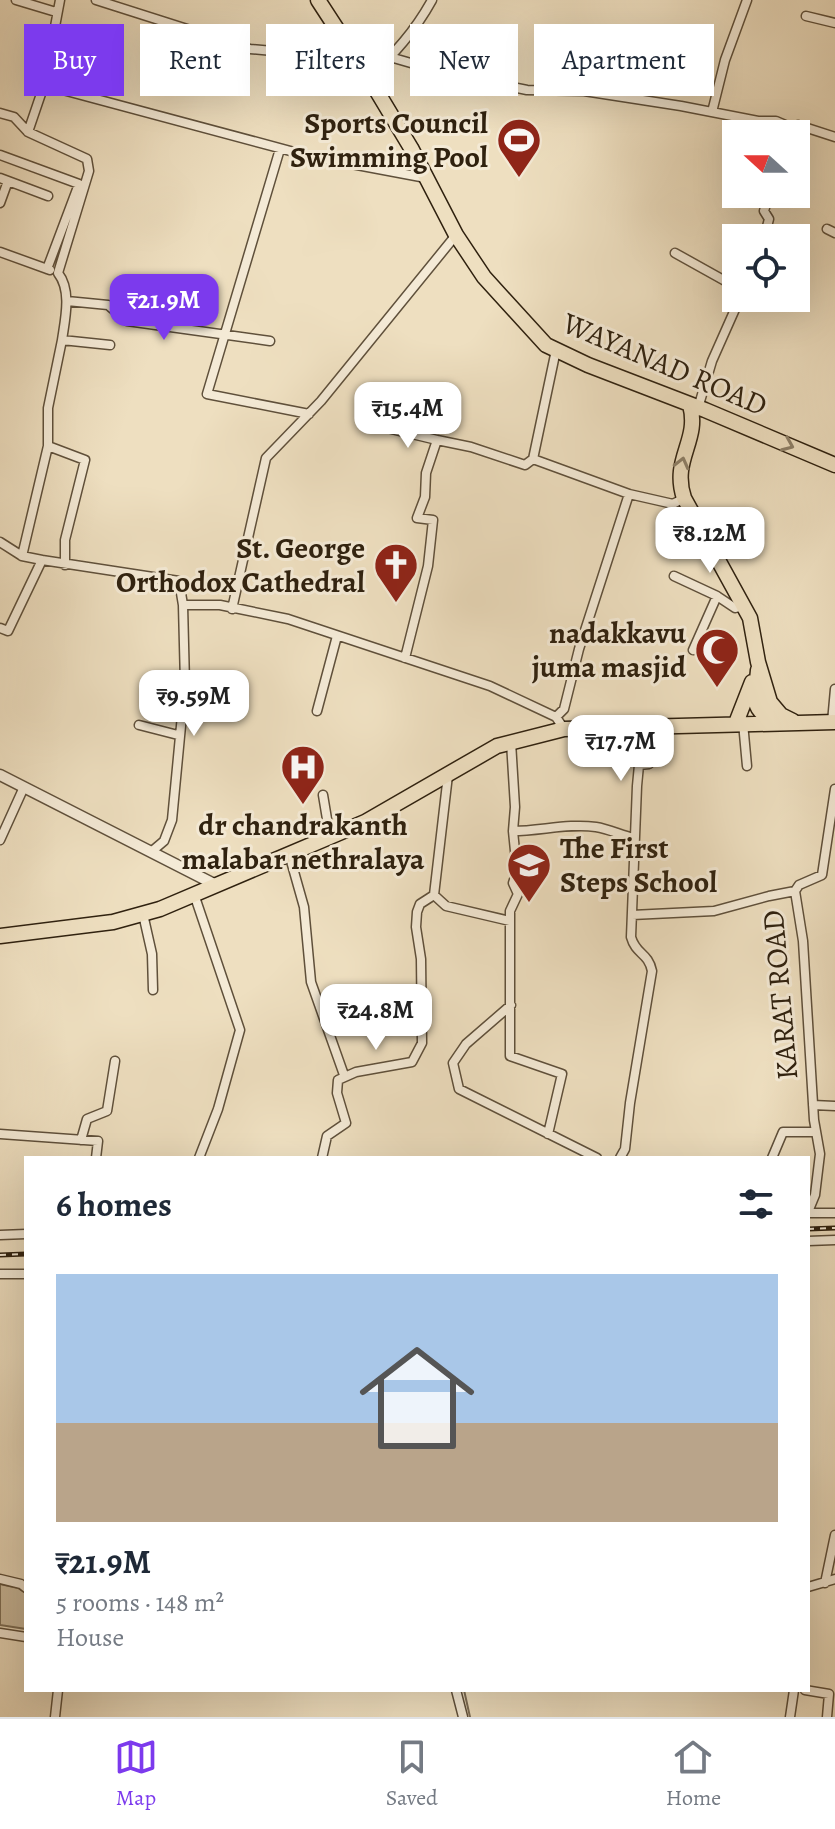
<!DOCTYPE html>
<html lang="en">
<head>
<meta charset="utf-8">
<style>
  :root { --surface:#fff; --page:#f2f2f3; --text:#1f2937; --muted:#747a83; --line:#e0e1e3; --accent:#7c3aed }
  body { margin:0; font-family:Alegreya,serif; background:var(--page); color:var(--text); height:100vh; display:flex; flex-direction:column; font-size:30px; white-space:nowrap }
  * { box-sizing:border-box; margin:0 }
  p { font-size:26px; color:var(--muted) }
  .icon { flex:none; width:44px; height:44px; fill:none; stroke:currentColor; stroke-width:2; stroke-linecap:round; stroke-linejoin:round }
  .map { position:relative; flex:1; overflow:hidden }
  .details { position:absolute; left:24px; top:1156px; width:786px; height:536px; display:flex; flex-direction:column; background:var(--surface); border-radius:0px; box-shadow:0 8px 32px #0002 }
  .details>* { flex:none }
  .hud { position:absolute; left:24px; top:24px; width:788px; height:72px; display:flex; gap:16px }
  .needle { width:52px; rotate:291deg }
  .fabs { position:absolute; left:722px; top:120px; display:grid; gap:16px }
  .fabs a { display:grid; place-items:center; width:88px; height:88px; border-radius:0px; background:var(--surface); box-shadow:0 8px 32px #0002; font-size:40px }
  .price { position:absolute; translate:-50% -68px; padding:0 18px; border-radius:16px; background:#fff; color:#222; font-size:26px; line-height:52px; filter:drop-shadow(0 2px 4px #0008) }
  .price::after { content:''; position:absolute; left:50%; top:48px; width:24px; height:18px; margin-left:-12px; background:inherit; clip-path:polygon(0 0,100% 0,50% 100%) }
  .price.selected { background:var(--accent); color:#fff }
  ul { padding:0; list-style:none }
  li { display:grid; align-content:center; gap:16px; height:424px; padding:0 32px }
  li span { display:grid; place-items:center; height:248px; border-radius:0px; color:#555 }
  li>.icon { margin-inline-start:auto }
  span .icon { width:144px; height:144px; fill:#fffc; stroke-width:1 }
  li b { font-size:34px }
  h2 { display:flex; justify-content:space-between; align-items:center; height:96px; padding:0 32px; font-size:34px }
  .chip { padding:0 28px; border-radius:0px; background:var(--surface); box-shadow:0 8px 32px #0002; font-size:28px; line-height:72px }
  .chip.selected { background:var(--accent); color:#fff }
  .menu { display:flex; justify-content:space-around; align-items:center; height:112px; border-top:2px solid var(--line); background:var(--surface); font-size:22px; color:var(--muted) }
  .menu a { display:grid; justify-items:center; gap:4px }
  .menu .selected { color:var(--accent) }
  .map>svg:first-child { display:block }
  .green { fill:#cebfa2; stroke:#7e7058; stroke-width:2 }
  .lines { fill:none; stroke-linecap:round; stroke-linejoin:round }
  .stream { stroke:#7b6c55; stroke-width:2 }
  .minor-casing { stroke:#5f503b; stroke-width:11 }
  .tertiary-casing { stroke:#5f503b; stroke-width:13 }
  .primary-casing { stroke:#2f210f; stroke-width:17 }
  .minor { stroke:#f4ead6; stroke-width:8 }
  .tertiary { stroke:#f4ead6; stroke-width:10 }
  .primary { stroke:#eedfc0; stroke-width:14 }
  .rail-casing { stroke:#2f210f; stroke-width:5 }
  .rail { stroke:#f4ead6; stroke-width:2; stroke-dasharray:6; stroke-linecap:butt }
  .oneway { stroke:#8e8068 }
  .labels { text-anchor:middle; dominant-baseline:central; stroke-width:6; stroke-linejoin:round; paint-order:stroke }
  .poi-label { font-size:30px; font-weight:bold; fill:#2f210f; stroke:#f4ead6; text-anchor:end }
  .street-label { font-size:30px; fill:#2f210f; stroke:#f4ead6 }
</style>
</head>
<body>
<div class="map">
<svg width="835" height="1717" viewBox="0 0 835 1717">
  <rect width="100%" height="100%" fill="#eedfc0"/>
  <filter id="stains"><feTurbulence type="fractalNoise" baseFrequency=".0025" numOctaves="4"/><feColorMatrix values="0 0 0 0 .2 0 0 0 0 .09 0 0 0 0 .02 0 0 0 .5 -.17"/></filter>
  <radialGradient id="worn" r=".72"><stop offset=".6" stop-color="#630" stop-opacity="0"/><stop offset="1" stop-color="#630" stop-opacity=".3"/></radialGradient>
  <path class="green" d="M 0,1584 L 18,1588 L 26,1593 L 26,1629 L 0,1625 Z"/>
  <g class="lines">
    <path class="stream" d="M 464,1690 L 470,1717"/>
    <g class="minor-casing">
      <path id="minor" d="M 16,0 L 56,12
        M 96,0 L 250,49 L 273,51 L 289,43 L 355,56
        M 806,16 L 835,23
        M 390,57 L 449,74 L 527,90 L 584,91 L 681,106 L 758,121 L 776,121 L 790,127 L 798,125 L 835,137
        M 369,78 C 394,54 415,31 432,0
        M 44,85 L 60,0
        M 712,112 L 725,60 L 747,0
        M 0,113 L 14,117 L 28,132 L 87,159 L 89,171 L 58,273 C 72,291 65,319 62,340
        M 28,132 L 44,85 L 309,156 L 426,178
        M 280,149 L 207,394 L 309,414
        M 0,155 L 79,184 L 47,269
        M 0,178 L 48,196
        M 0,203 L 8,181
        M 827,229 L 835,233
        M 764,238 L 769,219 L 764,211 L 769,194
        M 0,252 L 50,270
        M 675,253 L 736,287
        M 67,301 L 108,305 L 127,321 L 270,341
        M 556,350 L 533,459 L 629,494
        M 698,408 L 712,361 L 740,298
        M 387,428 L 437,440
        M 0,542 L 22,556 L 42,560
        M 22,556 L 48,446
        M 65,565 L 65,540 L 85,460 L 48,446 L 48,408 L 62,340 L 110,345
        M 674,576 L 717,596 L 735,608 L 743,606
        M 232,609 L 266,458 L 321,401 L 456,235
        M 0,628 L 8,631 L 42,560 L 179,581 L 183,605 L 220,605 L 288,619 L 490,686 L 556,717 L 564,729
        M 693,650 L 717,596
        M 405,658 L 428,566 L 433,520 L 417,518 L 425,497 L 426,473 L 437,440 L 471,447 L 525,465 L 533,459
        M 317,711 L 337,636
        M 556,717 L 564,709 L 579,649 L 629,494 L 673,504 L 684,498
        M 832,722 L 835,689
        M 743,723 L 747,766
        M 139,725 L 178,735
        M 511,742 L 515,807 L 513,831 L 517,871 L 513,883 L 518,894 L 510,911 L 510,1056 L 562,1074 L 548,1134
        M 448,775 L 434,895 L 446,906 L 510,921
        M 323,795 L 330,837
        M 513,831 C 540,831 569,823 596,827 C 609,829 621,835 634,838
        M 0,840 L 24,787
        M 151,852 L 164,841 L 172,820 L 185,684 L 183,605
        M 289,854 L 304,907 L 311,982 L 344,1075
        M 194,894 L 240,1030 L 218,1109 L 199,1158
        M 143,914 L 152,954 L 153,990
        M 632,915 L 714,911 L 769,896 L 795,891
        M 511,1005 L 466,1044 L 453,1063 L 459,1089 L 597,1158
        M 813,1105 L 835,1106
        M 0,1134 L 98,1141 L 96,1158
        M 81,1140 L 87,1119 L 107,1111 L 115,1061
        M 322,1158 L 327,1136 L 346,1123 L 337,1093 L 338,1080 L 356,1072 L 412,1062 L 422,1043 L 421,959 L 416,927 L 417,912 L 420,904 L 434,895
        M 620,1158 L 625,1149 L 630,1103 L 652,971 C 648,952 636,955 631,937 L 637,786 L 639,765 L 649,764 L 647,726
        M 772,1158 L 783,1132 L 816,1132
        M 808,1212 L 815,1195 L 820,1154 L 814,1120 L 803,941 L 795,891 L 799,885 L 822,875 L 835,789
        M 808,1213 L 835,1213
        M 0,1235 L 26,1234
        M 808,1241 L 835,1240
        M 0,1274 L 26,1274
        M 0,1579 L 21,1584 L 26,1588
        M 825,1583 L 835,1535
        M 808,1587 L 835,1579
        M 0,1633 L 26,1637
        M 456,1690 L 463,1717
        M 805,1690 L 829,1694 L 827,1717
        M 55,1717 L 58,1690
        M 790,1717 L 794,1690"/>
    </g>
    <g class="tertiary-casing">
      <path id="tertiary" d="M 0,775 L 216,885"/>
    </g>
    <g class="primary-casing">
      <path id="primary" d="M 318,0 L 372,83 L 411,148 L 456,235 L 484,277 L 546,345 L 588,365 L 705,410 L 835,465
        M 690,405 C 700,441 671,459 684,498 L 750,618 L 758,662 L 770,702 L 781,715 L 793,721
        M 758,670 C 756,696 748,711 777,721
        M 736,723 L 752,682
        M 0,936 L 113,922 L 160,909 L 365,822 L 497,746 L 564,729 L 835,722"/>
    </g>
    <use href="#minor" class="minor"/>
    <use href="#tertiary" class="tertiary"/>
    <use href="#primary" class="primary"/>
    <g class="rail-casing">
      <path id="rail" d="M 808,1229 L 835,1228
        M 0,1255 L 26,1254"/>
    </g>
    <use href="#rail" class="rail"/>
  </g>
  <defs><path id="oneway-chevron" d="M-2-3.5L2.5 0L-2 3.5" fill="none" stroke-width="1.6" stroke-linecap="round" stroke-linejoin="round" transform="scale(2)"/></defs>
  <g class="oneway">
    <use href="#oneway-chevron" transform="translate(788 445) rotate(23)"/>
    <use href="#oneway-chevron" transform="translate(682 463) rotate(-76)"/>
  </g>
  <defs>
    <g id="stadium-pin" transform="scale(2.3)"><path d="M0 17L-7.5 6A9.5 9.5 0 1 1 7.5 6Z" fill="#8f2418" stroke="#f4ead6"/><path d="M0-5a6.5 5 0 1 0 0 10a6.5 5 0 1 0 0-10ZM-3.5-1.8h7v3.6h-7Z" fill="#fff"/></g>
    <g id="church-pin" transform="scale(2.3)"><path d="M0 17L-7.5 6A9.5 9.5 0 1 1 7.5 6Z" fill="#8f2418" stroke="#f4ead6"/><path d="M-1.2-6h2.4v3.5h3.3v2.4h-3.3V6h-2.4V-.1h-3.3v-2.4h3.3Z" fill="#fff"/></g>
    <g id="mosque-pin" transform="scale(2.3)"><path d="M0 17L-7.5 6A9.5 9.5 0 1 1 7.5 6Z" fill="#8f2418" stroke="#f4ead6"/><path d="M3.5-4.9A6 6 0 1 0 3.5 4.9A5 5 0 1 1 3.5-4.9Z" fill="#fff"/></g>
    <g id="hospital-pin" transform="scale(2.3)"><path d="M0 17L-7.5 6A9.5 9.5 0 1 1 7.5 6Z" fill="#8f2418" stroke="#f4ead6"/><path d="M-5-5h3v3.5h4V-5h3V5h-3V1.5h-4V5h-3Z" fill="#fff"/></g>
    <g id="school-pin" transform="scale(2.3)"><path d="M0 17L-7.5 6A9.5 9.5 0 1 1 7.5 6Z" fill="#8f2418" stroke="#f4ead6"/><path d="M0-5L7-2L0 1L-7-2ZM-4 1L0 2.5L4 1V4Q0 6-4 4Z" fill="#fff"/></g>
  </defs>
  <g fill-rule="evenodd">
    <use href="#stadium-pin" x="519" y="140"/>
    <use href="#church-pin" x="396" y="565"/>
    <use href="#mosque-pin" x="717" y="650"/>
    <use href="#hospital-pin" x="303" y="767"/>
    <use href="#school-pin" x="529" y="865"/>
  </g>
  <g class="labels">
    <g class="poi-label">
      <text x="488" y="123">Sports Council<tspan x="488" dy="34">Swimming Pool</tspan></text>
      <text x="365" y="548">St. George<tspan x="365" dy="34">Orthodox Cathedral</tspan></text>
      <text x="686" y="633">nadakkavu<tspan x="686" dy="34">juma masjid</tspan></text>
      <text x="303" y="825" text-anchor="middle">dr chandrakanth<tspan x="303" dy="34">malabar nethralaya</tspan></text>
      <text x="560" y="848" text-anchor="start">The First<tspan x="560" dy="34">Steps School</tspan></text>
    </g>
    <g class="street-label">
      <text transform="translate(665 364) rotate(23)">WAYANAD ROAD</text>
      <text transform="translate(780 995) rotate(-95)">KARAT ROAD</text>
    </g>
  </g>
  <rect width="100%" height="100%" filter="url(#stains)"/>
  <rect width="100%" height="100%" fill="url(#worn)"/>
</svg>
<div class="fabs">
<a><svg class="needle" viewBox="-14 -14 28 28"><path d="M0-13l5 13h-10z" fill="#e53935"/><path d="M0 13l5-13h-10z" fill="#747a83"/></svg></a>
<a><svg class="icon" aria-label="locate" viewBox="0 0 24 24"><circle cx="12" cy="12" r="6"/><path d="M12 2v4M12 18v4M2 12h4M18 12h4"/></svg></a>
</div>
<b class="price selected" style="left:164px;top:342px">₹21.9M</b>
<b class="price" style="left:408px;top:450px">₹15.4M</b>
<b class="price" style="left:710px;top:575px">₹8.12M</b>
<b class="price" style="left:194px;top:738px">₹9.59M</b>
<b class="price" style="left:621px;top:783px">₹17.7M</b>
<b class="price" style="left:376px;top:1052px">₹24.8M</b>
<div class="hud">
<a class="chip selected">Buy</a>
<a class="chip">Rent</a>
<a class="chip">Filters</a>
<a class="chip">New</a>
<a class="chip">Apartment</a>
</div>
<section class="details">
<h2>6 homes<svg class="icon" aria-label="filters" viewBox="0 0 24 24"><path d="M4 7h16M4 17h16"/><circle cx="9" cy="7" r="2"/><circle cx="15" cy="17" r="2"/></svg></h2>
<ul>
<li><span style="background:linear-gradient(#a9c7e8 60%,#b9a48a 0)"><svg class="icon" aria-label="home" viewBox="0 0 24 24"><path d="M3 11l9-7 9 7M6 9v11h12V9"/></svg></span><div><b>₹21.9M</b><p>5 rooms · 148 m²</p><p>House</p></div></li>
</ul>
</section>
</div>
<nav class="menu">
<a class="selected"><svg class="icon" aria-label="map" viewBox="0 0 24 24"><path d="M3 6l6-2 6 2 6-2v14l-6 2-6-2-6 2zM9 4v14M15 6v14"/></svg>Map</a>
<a><svg class="icon" aria-label="saved" viewBox="0 0 24 24"><path d="M7 4h10v16l-5-4-5 4z"/></svg>Saved</a>
<a><svg class="icon" aria-label="home" viewBox="0 0 24 24"><path d="M3 11l9-7 9 7M6 9v11h12V9"/></svg>Home</a>
</nav>
</body>
</html>
